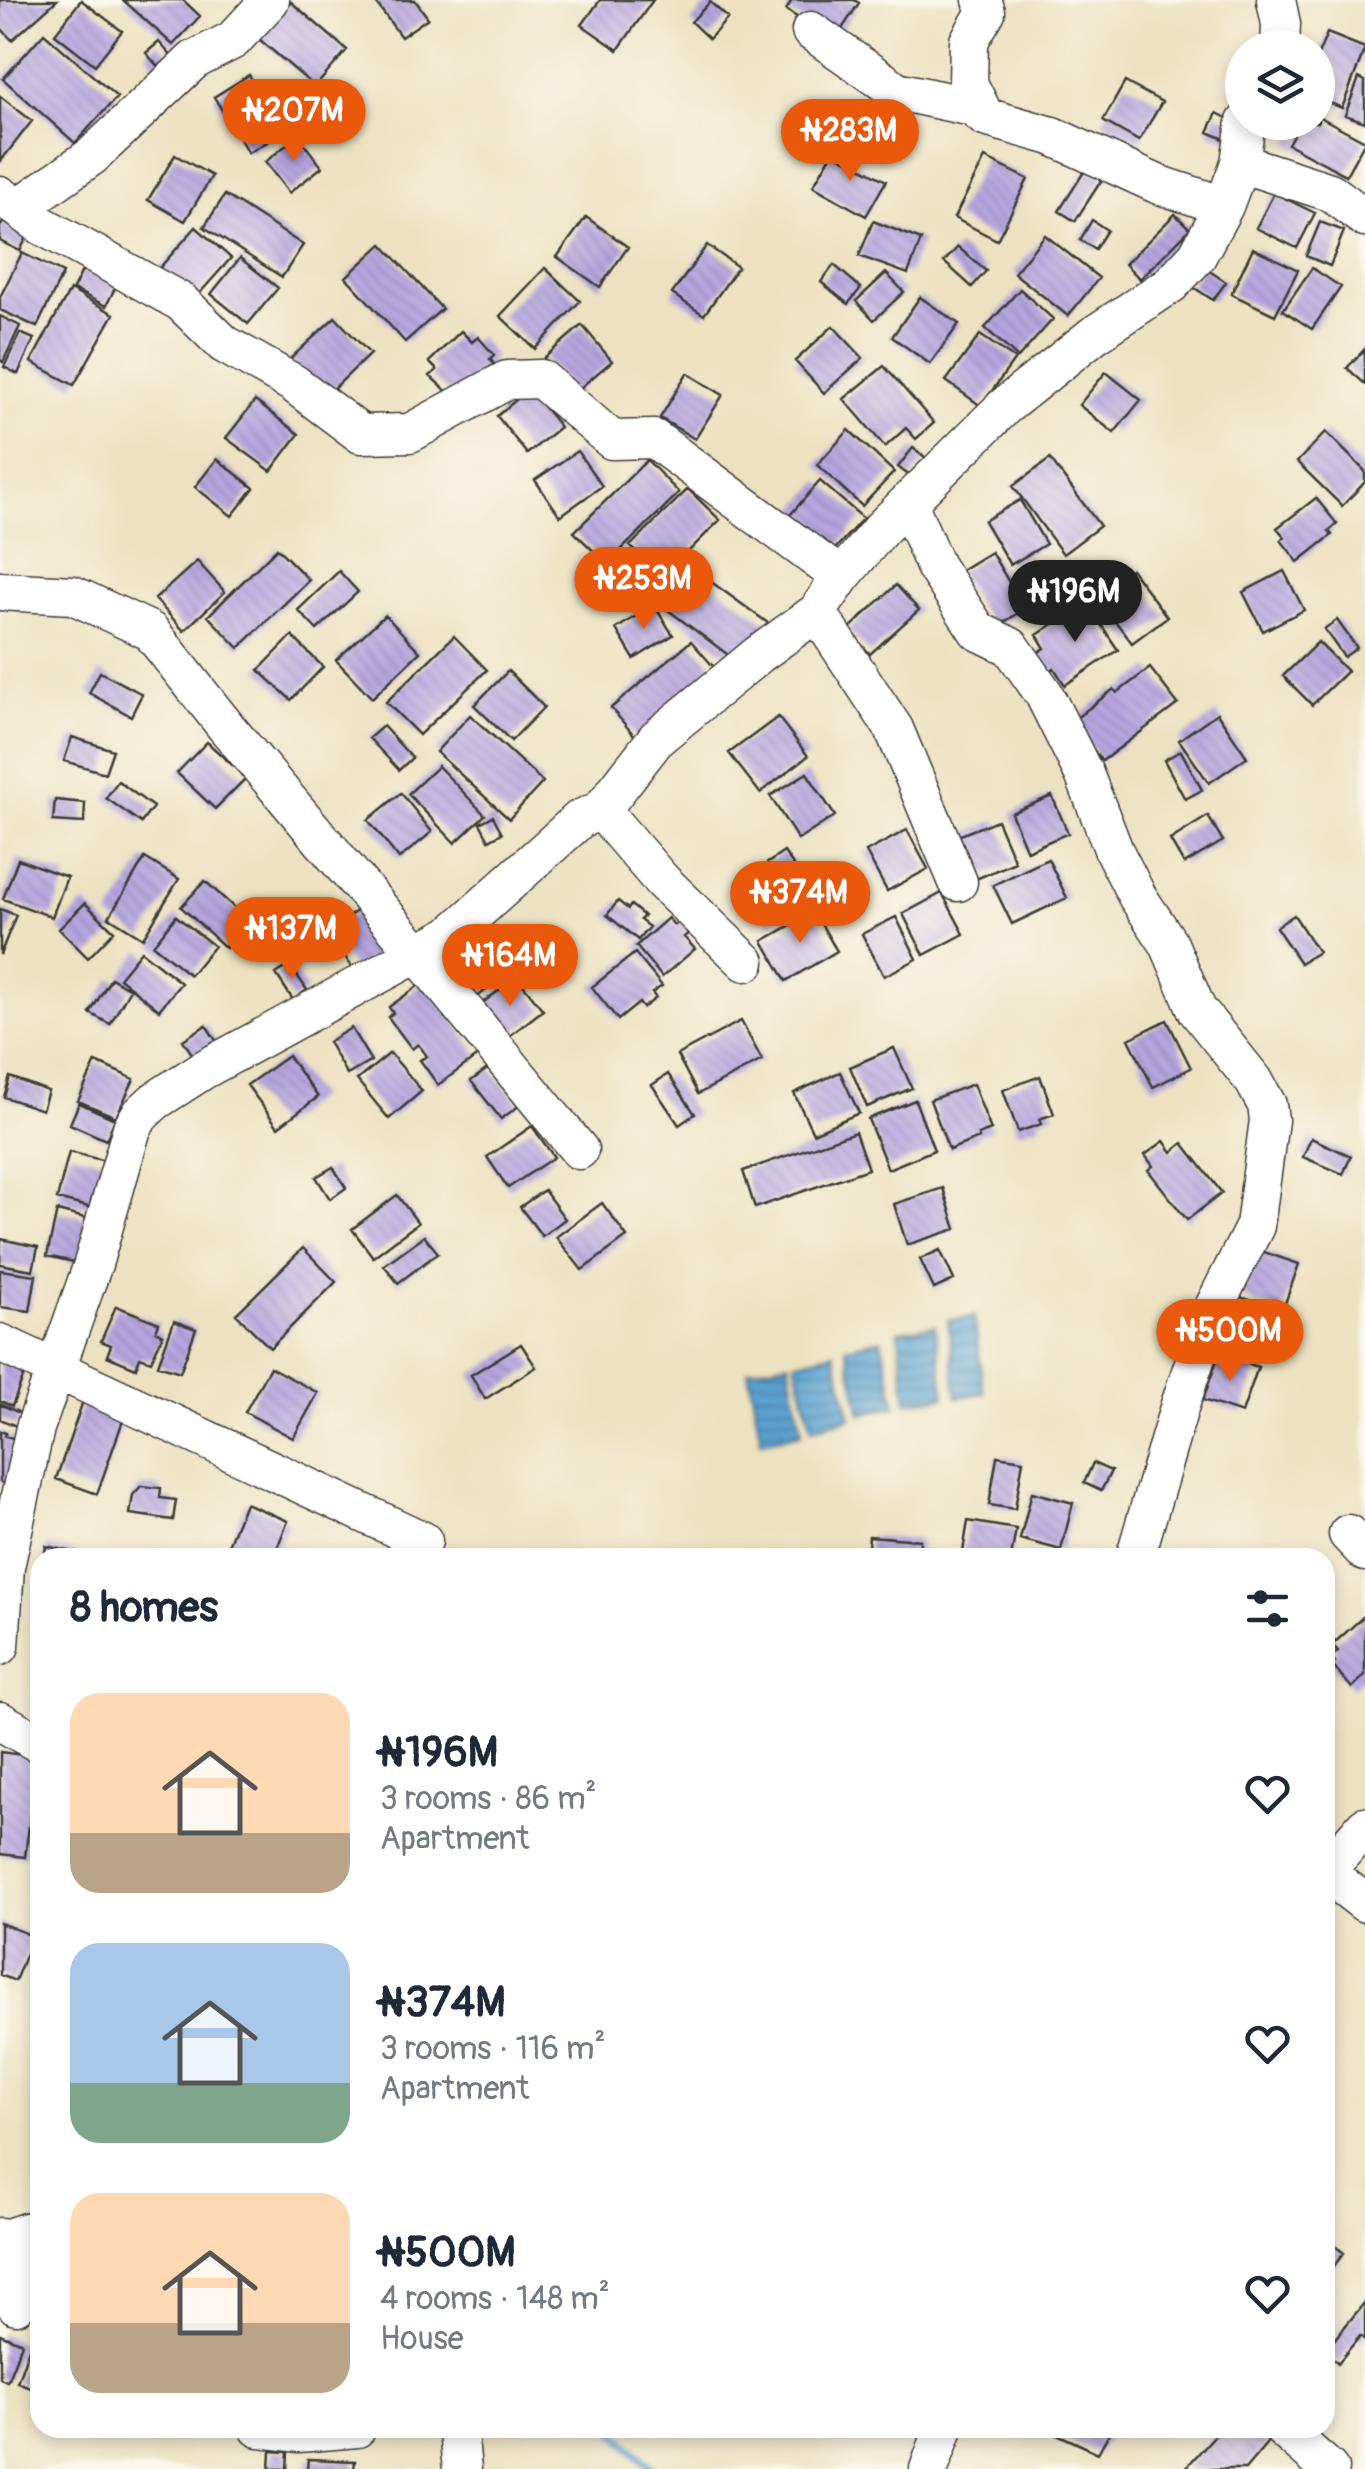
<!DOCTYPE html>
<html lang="en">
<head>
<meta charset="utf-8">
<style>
  :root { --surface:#fff; --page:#f2f2f3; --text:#1f2937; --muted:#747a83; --accent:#ea580c }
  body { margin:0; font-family:Pangolin,sans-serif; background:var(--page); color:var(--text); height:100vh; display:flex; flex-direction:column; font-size:38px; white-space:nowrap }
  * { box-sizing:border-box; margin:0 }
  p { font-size:32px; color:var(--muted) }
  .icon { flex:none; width:55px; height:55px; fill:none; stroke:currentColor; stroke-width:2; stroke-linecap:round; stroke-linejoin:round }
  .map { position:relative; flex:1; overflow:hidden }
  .side { position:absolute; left:30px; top:1548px; width:1305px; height:890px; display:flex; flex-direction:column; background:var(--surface); border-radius:30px; box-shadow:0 5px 15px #0003 }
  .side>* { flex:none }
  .fabs { position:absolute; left:1225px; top:30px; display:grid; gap:20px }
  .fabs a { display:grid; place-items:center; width:110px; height:110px; border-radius:50%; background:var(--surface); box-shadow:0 5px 15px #0003; font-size:50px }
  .price { position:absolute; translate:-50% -85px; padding:0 22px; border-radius:35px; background:var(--accent); color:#fff; font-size:32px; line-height:65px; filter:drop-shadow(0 2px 5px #0008) }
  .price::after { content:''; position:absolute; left:50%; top:60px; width:30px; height:22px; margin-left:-15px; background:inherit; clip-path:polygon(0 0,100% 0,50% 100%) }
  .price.current { background:#222; color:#fff }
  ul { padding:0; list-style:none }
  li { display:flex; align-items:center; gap:30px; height:250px; padding:0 40px }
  li span { display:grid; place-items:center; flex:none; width:280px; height:200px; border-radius:30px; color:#555 }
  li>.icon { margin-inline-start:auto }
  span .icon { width:120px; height:120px; fill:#fffc; stroke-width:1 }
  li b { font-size:42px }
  h2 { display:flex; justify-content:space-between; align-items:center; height:120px; padding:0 40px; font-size:42px }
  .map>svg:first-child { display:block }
  .water { fill:url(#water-rules); stroke:#3b5e76; stroke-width:2.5 }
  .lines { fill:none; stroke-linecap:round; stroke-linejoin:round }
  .stream { stroke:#5aa1d0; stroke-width:8 }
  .building { fill:url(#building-back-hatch) }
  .minor-casing { stroke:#3b3a35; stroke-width:41 }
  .minor { stroke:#fff; stroke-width:38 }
</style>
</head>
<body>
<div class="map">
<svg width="1365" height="2469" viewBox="0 0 1365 2469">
  <defs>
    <pattern id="water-rules" width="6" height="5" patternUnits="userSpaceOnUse" patternTransform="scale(2.5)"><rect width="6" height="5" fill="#5aa1d0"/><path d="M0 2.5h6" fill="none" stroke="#4a82a8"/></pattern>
    <pattern id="building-back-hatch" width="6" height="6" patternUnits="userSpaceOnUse" patternTransform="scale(2.5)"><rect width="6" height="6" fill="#b6a5df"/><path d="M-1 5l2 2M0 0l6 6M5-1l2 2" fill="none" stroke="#9c8dbf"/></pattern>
  </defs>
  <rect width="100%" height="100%" fill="#fbf7ec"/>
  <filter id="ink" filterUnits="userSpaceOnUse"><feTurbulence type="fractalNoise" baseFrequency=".01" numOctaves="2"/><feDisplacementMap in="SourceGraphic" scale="20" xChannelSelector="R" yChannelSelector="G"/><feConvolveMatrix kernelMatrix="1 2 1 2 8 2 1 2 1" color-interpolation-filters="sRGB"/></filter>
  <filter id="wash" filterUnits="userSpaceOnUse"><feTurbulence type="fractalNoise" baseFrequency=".0048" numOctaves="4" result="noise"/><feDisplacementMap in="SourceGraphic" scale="40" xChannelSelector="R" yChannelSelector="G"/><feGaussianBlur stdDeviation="2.25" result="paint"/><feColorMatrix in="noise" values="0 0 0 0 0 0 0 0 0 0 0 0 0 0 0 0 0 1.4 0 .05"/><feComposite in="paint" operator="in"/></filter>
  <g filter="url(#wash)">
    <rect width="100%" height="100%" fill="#ece2c1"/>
    <path class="water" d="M 974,1317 L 984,1393 L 957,1397 L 948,1320 Z
      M 935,1326 L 945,1397 L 907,1402 L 898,1331 Z
      M 881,1339 L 896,1406 L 861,1414 L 846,1347 Z
      M 834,1352 L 851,1418 L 812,1429 L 795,1362 Z
      M 789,1362 L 802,1433 L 761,1441 L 748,1370 Z"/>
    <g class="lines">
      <path class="stream" d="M 612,2428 L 652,2469"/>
    </g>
    <g id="blocks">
      <path class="building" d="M 0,0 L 57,0 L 12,40 L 0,27 Z
        M 81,0 L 122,31 L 95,65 L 55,34 Z
        M 123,0 L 183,0 L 200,16 L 173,45 Z
        M 374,0 L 415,0 L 428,18 L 401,37 Z
        M 600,0 L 653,0 L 618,50 L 582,25 Z
        M 792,0 L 854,0 L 859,3 L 834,41 L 786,10 Z
        M 291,2 L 347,50 L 315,87 L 259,39 Z
        M 710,2 L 728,18 L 709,39 L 691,22 Z
        M 44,33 L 117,97 L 75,143 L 3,79 Z
        M 1327,33 L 1365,48 L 1342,108 L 1318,98 L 1318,55 Z
        M 159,42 L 174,59 L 161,70 L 146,53 Z
        M 249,75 L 284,132 L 248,153 L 214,97 Z
        M 1359,78 L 1365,81 L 1365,122 L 1345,115 Z
        M 1125,82 L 1162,102 L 1139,141 L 1103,121 Z
        M 0,96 L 32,121 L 0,162 Z
        M 1217,113 L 1237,123 L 1229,141 L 1208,132 Z
        M 1318,116 L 1365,141 L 1346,175 L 1288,144 L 1300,122 L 1318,122 Z
        M 298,136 L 322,167 L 289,193 L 265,162 Z
        M 833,152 L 886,181 L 866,216 L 813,186 Z
        M 175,155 L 212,176 L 185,221 L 148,200 Z
        M 985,158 L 1028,179 L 997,240 L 954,218 Z
        M 1087,167 L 1103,178 L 1075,221 L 1059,211 Z
        M 1274,193 L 1315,213 L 1297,248 L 1256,228 Z
        M 225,195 L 303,245 L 282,277 L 204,227 Z
        M 1175,214 L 1190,229 L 1140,279 L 1125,264 Z
        M 586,217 L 628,247 L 600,287 L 557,257 Z
        M 1092,220 L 1107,230 L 1095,249 L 1080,240 Z
        M 873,221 L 921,240 L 908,274 L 859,256 Z
        M 3,222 L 28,235 L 20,251 L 0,241 L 0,227 Z
        M 1320,222 L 1344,231 L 1330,266 L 1306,256 Z
        M 196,227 L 231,258 L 190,304 L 155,273 Z
        M 1045,235 L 1099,278 L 1068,316 L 1014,273 Z
        M 382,244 L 442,309 L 405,342 L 346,277 Z
        M 707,245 L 738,267 L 704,315 L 672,294 Z
        M 958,247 L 986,271 L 972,287 L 944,262 Z
        M 1253,248 L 1298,270 L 1275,315 L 1231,294 Z
        M 22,253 L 63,273 L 37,327 L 0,310 L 0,297 Z
        M 240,258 L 278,288 L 248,324 L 211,294 Z
        M 834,265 L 861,288 L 848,304 L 821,282 Z
        M 1202,266 L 1226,282 L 1213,300 L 1190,285 Z
        M 545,268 L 580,301 L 535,349 L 500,316 Z
        M 1312,268 L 1341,287 L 1312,329 L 1283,310 Z
        M 83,269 L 116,286 L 106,306 L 73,289 Z
        M 886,273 L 904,292 L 874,320 L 856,301 Z
        M 1020,289 L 1053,319 L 1018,358 L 985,328 Z
        M 70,290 L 114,314 L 74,385 L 31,362 Z
        M 920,297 L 959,324 L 930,364 L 892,337 Z
        M 0,316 L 20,326 L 3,362 L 0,360 Z
        M 335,317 L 370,354 L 325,397 L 289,360 Z
        M 582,325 L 612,361 L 574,393 L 544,358 Z
        M 833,326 L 863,358 L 824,393 L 795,361 Z
        M 461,331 L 472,342 L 478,337 L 494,355 L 490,359 L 494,364 L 470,386 L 452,396 L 430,376 L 437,370 L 429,362 Z
        M 20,333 L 34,339 L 18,374 L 4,367 Z
        M 980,335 L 1015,359 L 981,406 L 946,381 Z
        M 1365,349 L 1365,384 L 1347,368 Z
        M 884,366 L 934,423 L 916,439 L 906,428 L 885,447 L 844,399 Z
        M 1106,372 L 1141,400 L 1114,433 L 1079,405 Z
        M 687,373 L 723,395 L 695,439 L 660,418 Z
        M 529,389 L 560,427 L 527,454 L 497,416 Z
        M 255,401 L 299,434 L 271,471 L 226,438 Z
        M 849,430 L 894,472 L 862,506 L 817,465 Z
        M 1326,432 L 1365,471 L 1365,482 L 1342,506 L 1297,462 Z
        M 913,448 L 926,458 L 911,477 L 898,467 Z
        M 577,451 L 602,486 L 560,516 L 535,480 Z
        M 217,459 L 254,488 L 232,516 L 195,487 Z
        M 1050,459 L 1100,526 L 1063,554 L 1013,486 Z
        M 647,460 L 679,493 L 607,564 L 574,532 Z
        M 820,481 L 863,518 L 825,560 L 783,523 Z
        M 688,489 L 720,520 L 662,578 L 630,546 Z
        M 1316,498 L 1337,524 L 1329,531 L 1332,535 L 1298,562 L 1281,540 L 1285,537 L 1277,528 Z
        M 1020,500 L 1046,544 L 1010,565 L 984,521 Z
        M 277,548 L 309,580 L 239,648 L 208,616 Z
        M 991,552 L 1025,609 L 993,629 L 958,572 Z
        M 197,561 L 225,592 L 184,631 L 155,599 Z
        M 692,568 L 768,623 L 739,663 L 664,607 Z
        M 1131,569 L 1167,617 L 1132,643 L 1096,596 Z
        M 339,571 L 358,592 L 317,630 L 298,610 Z
        M 1284,571 L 1304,610 L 1263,631 L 1243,592 Z
        M 1037,572 L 1049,593 L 1029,604 L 1017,584 Z
        M 896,585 L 919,610 L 870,654 L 848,630 Z
        M 1086,602 L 1118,650 L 1065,685 L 1054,668 L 1046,674 L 1034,655 L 1045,648 L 1037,635 Z
        M 654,605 L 673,635 L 634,659 L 616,629 Z
        M 385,615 L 420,652 L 372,698 L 336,660 Z
        M 1337,620 L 1357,648 L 1344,657 L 1324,629 Z
        M 292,636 L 323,667 L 291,700 L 259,670 Z
        M 454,636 L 487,670 L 419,735 L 386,702 Z
        M 691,641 L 719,673 L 639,741 L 611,708 Z
        M 1318,642 L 1347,671 L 1312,705 L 1283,676 Z
        M 1150,668 L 1178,704 L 1102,761 L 1071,722 L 1114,689 L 1117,693 Z
        M 508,671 L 544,707 L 511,741 L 474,705 Z
        M 100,672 L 142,694 L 131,716 L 89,693 Z
        M 1217,713 L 1247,757 L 1209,783 L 1179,740 Z
        M 470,715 L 543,782 L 509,819 L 436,752 Z
        M 778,717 L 808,756 L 760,793 L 729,753 Z
        M 383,726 L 412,758 L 399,770 L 369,738 Z
        M 72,737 L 113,750 L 105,773 L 64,761 Z
        M 207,742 L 246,778 L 215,809 L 177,773 Z
        M 1181,751 L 1202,790 L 1185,799 L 1164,760 Z
        M 438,766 L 485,815 L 455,843 L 408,794 Z
        M 807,773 L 835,816 L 798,840 L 770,796 Z
        M 118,781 L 153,807 L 141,823 L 106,798 Z
        M 401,793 L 432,832 L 399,859 L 368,820 Z
        M 1052,796 L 1068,833 L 1027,851 L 1011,813 Z
        M 55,800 L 85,803 L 84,823 L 53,821 Z
        M 493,816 L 502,833 L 489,840 L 480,823 Z
        M 1208,816 L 1223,841 L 1184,864 L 1170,840 Z
        M 997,820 L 1015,862 L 976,879 L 958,836 Z
        M 907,830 L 928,869 L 887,891 L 866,852 Z
        M 784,852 L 813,895 L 769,924 L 741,881 Z
        M 145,858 L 179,879 L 143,938 L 109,917 Z
        M 18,859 L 67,877 L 52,917 L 3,899 Z
        M 1048,859 L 1067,898 L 1012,924 L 993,885 Z
        M 205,881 L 250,922 L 226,948 L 181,907 Z
        M 942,893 L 964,934 L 924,955 L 903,914 Z
        M 618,901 L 628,909 L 631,905 L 644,916 L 640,920 L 649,927 L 638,940 L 607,915 Z
        M 85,903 L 114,931 L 88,958 L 59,929 Z
        M 362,908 L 392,955 L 358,977 L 328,929 Z
        M 0,909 L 16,915 L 0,955 Z
        M 814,912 L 837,951 L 786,981 L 763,941 Z
        M 1294,915 L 1318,952 L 1300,963 L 1276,927 Z
        M 176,916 L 214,946 L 190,975 L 153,945 Z
        M 896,917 L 917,959 L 884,976 L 862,934 Z
        M 668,918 L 674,925 L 681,919 L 691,931 L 684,937 L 695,949 L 662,977 L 636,946 Z
        M 486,934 L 513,968 L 475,999 L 447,964 Z
        M 141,951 L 181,983 L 159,1010 L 119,978 Z
        M 635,953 L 662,986 L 652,993 L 656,998 L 643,1008 L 639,1003 L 618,1020 L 592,987 Z
        M 290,965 L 307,990 L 293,1000 L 276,974 Z
        M 517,977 L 543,1010 L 503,1041 L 477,1007 Z
        M 111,978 L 130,989 L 110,1024 L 90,1013 Z
        M 425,981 L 479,1055 L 438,1085 L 420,1060 L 427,1056 L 418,1044 L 412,1049 L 388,1017 L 393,1013 L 389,1007 Z
        M 1167,1020 L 1191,1068 L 1153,1087 L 1129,1039 Z
        M 741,1021 L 762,1060 L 698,1094 L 677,1055 Z
        M 206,1025 L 217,1042 L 194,1057 L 183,1040 Z
        M 351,1028 L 371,1061 L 347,1075 L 328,1042 Z
        M 894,1048 L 912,1088 L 867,1107 L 850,1067 Z
        M 390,1053 L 422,1091 L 389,1119 L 357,1080 Z
        M 288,1056 L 318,1097 L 278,1127 L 247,1085 Z
        M 96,1062 L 134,1079 L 116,1117 L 78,1101 Z
        M 490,1067 L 520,1105 L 501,1119 L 471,1081 Z
        M 840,1072 L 859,1113 L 813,1133 L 794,1093 Z
        M 668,1074 L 695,1114 L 679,1125 L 652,1085 Z
        M 1040,1076 L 1054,1114 L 1039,1119 L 1041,1124 L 1018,1132 L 1003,1090 Z
        M 10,1077 L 48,1091 L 42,1110 L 4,1097 Z
        M 973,1084 L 991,1130 L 978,1135 L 979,1138 L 949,1150 L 930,1100 Z
        M 915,1100 L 934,1150 L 888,1169 L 868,1119 Z
        M 79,1103 L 115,1119 L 106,1140 L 70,1124 Z
        M 532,1126 L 554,1157 L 508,1188 L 487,1157 Z
        M 855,1132 L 868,1169 L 755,1208 L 743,1171 Z
        M 1311,1138 L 1351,1156 L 1343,1174 L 1303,1157 Z
        M 1164,1141 L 1172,1152 L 1183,1143 L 1222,1193 L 1187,1220 L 1148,1170 L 1153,1166 L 1145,1155 Z
        M 69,1152 L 118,1164 L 96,1209 L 57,1199 Z
        M 333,1167 L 346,1188 L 330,1199 L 316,1177 Z
        M 943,1188 L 956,1229 L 907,1245 L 894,1204 Z
        M 544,1190 L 565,1219 L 542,1236 L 520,1207 Z
        M 397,1195 L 418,1223 L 373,1257 L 352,1229 Z
        M 602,1203 L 627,1237 L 582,1270 L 556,1237 Z
        M 57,1211 L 89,1219 L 78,1263 L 47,1256 Z
        M 424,1236 L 438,1253 L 398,1283 L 384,1265 Z
        M 1,1239 L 38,1247 L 33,1270 L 0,1264 Z
        M 303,1248 L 336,1282 L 270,1348 L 236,1314 Z
        M 940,1250 L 954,1280 L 934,1289 L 920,1259 Z
        M 1258,1250 L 1299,1264 L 1282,1312 L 1241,1297 Z
        M 0,1270 L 36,1275 L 30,1311 L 0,1307 Z
        M 116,1306 L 159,1323 L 156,1331 L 163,1335 L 151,1361 L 140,1357 L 136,1368 L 107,1356 L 111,1345 L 101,1341 Z
        M 174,1321 L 196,1329 L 180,1372 L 158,1365 Z
        M 521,1344 L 536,1367 L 485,1399 L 471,1375 Z
        M 1219,1354 L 1258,1367 L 1242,1413 L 1203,1400 Z
        M 0,1356 L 25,1373 L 12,1406 L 0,1401 Z
        M 270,1367 L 318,1393 L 293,1438 L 245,1412 Z
        M 84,1398 L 126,1412 L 97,1494 L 56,1479 Z
        M 0,1404 L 22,1414 L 16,1426 L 0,1419 Z
        M 0,1431 L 6,1433 L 5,1436 L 24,1441 L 10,1485 L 0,1482 Z
        M 997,1456 L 1023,1460 L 1015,1509 L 989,1505 Z
        M 1093,1463 L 1111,1471 L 1101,1491 L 1084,1483 Z
        M 141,1486 L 161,1488 L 160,1498 L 176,1500 L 173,1520 L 130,1514 L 133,1495 Z
        M 1032,1492 L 1073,1503 L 1061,1550 L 1020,1539 Z
        M 245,1503 L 288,1521 L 273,1558 L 245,1558 L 226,1550 Z
        M 968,1521 L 1016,1529 L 1011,1558 L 962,1558 Z
        M 869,1536 L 920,1540 L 919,1558 L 867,1558 Z
        M 46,1546 L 82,1554 L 81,1558 L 44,1558 Z
        M 1365,1615 L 1365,1675 L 1352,1688 L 1332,1665 L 1335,1662 L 1331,1657 L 1338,1651 L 1332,1645 Z
        M 0,1752 L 38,1757 L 25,1857 L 0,1854 Z
        M 0,1923 L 33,1936 L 15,1981 L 0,1975 Z
        M 1325,2238 L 1344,2253 L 1325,2277 Z
        M 1365,2302 L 1365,2340 L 1360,2336 L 1338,2363 L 1325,2351 Z
        M 0,2334 L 22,2343 L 7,2381 L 0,2378 Z
        M 34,2334 L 40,2336 L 40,2391 L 17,2382 Z
        M 1044,2428 L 1112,2428 L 1098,2453 Z
        M 1221,2428 L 1259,2428 L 1271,2438 L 1245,2469 L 1185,2469 Z
        M 271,2451 L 288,2452 L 287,2469 L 270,2469 Z
        M 308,2459 L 355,2461 L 354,2469 L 307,2469 Z"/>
    </g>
  </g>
  <g filter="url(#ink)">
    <use href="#blocks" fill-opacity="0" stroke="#3b3a35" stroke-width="2.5"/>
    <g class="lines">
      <g class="minor-casing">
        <path id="minor" d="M 982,0 L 986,12 L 969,41 L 968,83 L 985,117 L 1052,136 L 1157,184 L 1224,206
          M 1276,0 L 1281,24 L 1280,48
          M 811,31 L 897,91 L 972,107 L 985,117
          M 1240,163 L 1330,192 L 1365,218
          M 0,195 L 41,225 L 181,302 L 224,344 L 293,383 L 361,434 L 410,433 L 507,380 L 541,379 L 612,440 L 654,439 L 841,577
          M 18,208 L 92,156 L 194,60 L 233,40 L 270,0
          M 908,503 L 935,566 L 978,631 L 1011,647 L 1044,694 L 1084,774 L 1114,851 L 1137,896 L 1169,944 L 1197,1010 L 1254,1081 L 1267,1105 L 1269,1120 L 1255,1226 L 1210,1315 L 1179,1408 L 1135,1558
          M 0,591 L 73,595 L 150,631 L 227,728 L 418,954 L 579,1150
          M 817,612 L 894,729 L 958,882
          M 601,810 L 662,881 L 746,962
          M 0,1343 L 423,1541
          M 1348,1534 L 1365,1552
          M 0,1646 L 5,1567 L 35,1428 L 93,1264 L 132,1128 L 140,1115 L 155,1101 L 203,1070 L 451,935 L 580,819 L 601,810 L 657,738 L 758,655 L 817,612 L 841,577 L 881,529 L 1005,406 L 1094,335 L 1171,284 L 1197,256 L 1224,206 L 1240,163 L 1246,122
          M 0,1721 L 40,1744
          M 1365,1826 L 1325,1872 L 1365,1903
          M 0,2237 L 5,2239 L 16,2305
          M 5,2239 L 35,2229 L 40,2225
          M 259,2428 L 298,2433 L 357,2428
          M 454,2428 L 458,2431 L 462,2469
          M 1282,2428 L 1329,2469
          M 929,2469 L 944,2428"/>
      </g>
      <use href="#minor" class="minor"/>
    </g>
  </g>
</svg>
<div class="fabs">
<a><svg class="icon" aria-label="layers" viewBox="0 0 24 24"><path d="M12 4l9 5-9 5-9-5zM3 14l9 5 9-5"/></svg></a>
</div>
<b class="price" style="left:294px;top:164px">₦207M</b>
<b class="price" style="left:850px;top:184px">₦283M</b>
<b class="price" style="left:644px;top:632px">₦253M</b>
<b class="price current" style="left:1075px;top:645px">₦196M</b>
<b class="price" style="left:800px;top:946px">₦374M</b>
<b class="price" style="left:292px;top:982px">₦137M</b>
<b class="price" style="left:510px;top:1009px">₦164M</b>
<b class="price" style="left:1230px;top:1384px">₦500M</b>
<section class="side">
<h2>8 homes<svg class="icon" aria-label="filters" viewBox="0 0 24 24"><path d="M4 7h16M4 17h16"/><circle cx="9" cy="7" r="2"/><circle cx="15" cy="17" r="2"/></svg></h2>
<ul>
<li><span style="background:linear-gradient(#ffd9b3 70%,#b9a48a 0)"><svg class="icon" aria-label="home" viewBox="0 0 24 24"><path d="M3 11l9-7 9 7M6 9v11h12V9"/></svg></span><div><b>₦196M</b><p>3 rooms · 86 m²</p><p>Apartment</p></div><svg class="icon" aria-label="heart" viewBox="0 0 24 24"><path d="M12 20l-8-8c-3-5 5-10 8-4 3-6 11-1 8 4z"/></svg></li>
<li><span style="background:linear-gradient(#a9c7e8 70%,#7fa58c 0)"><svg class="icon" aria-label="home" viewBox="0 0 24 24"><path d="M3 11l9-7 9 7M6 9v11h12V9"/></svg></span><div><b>₦374M</b><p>3 rooms · 116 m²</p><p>Apartment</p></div><svg class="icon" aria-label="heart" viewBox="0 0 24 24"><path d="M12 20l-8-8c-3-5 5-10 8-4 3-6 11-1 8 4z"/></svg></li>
<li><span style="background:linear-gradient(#ffd9b3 65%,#b9a48a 0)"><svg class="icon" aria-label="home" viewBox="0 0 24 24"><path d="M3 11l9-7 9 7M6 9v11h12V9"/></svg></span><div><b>₦500M</b><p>4 rooms · 148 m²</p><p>House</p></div><svg class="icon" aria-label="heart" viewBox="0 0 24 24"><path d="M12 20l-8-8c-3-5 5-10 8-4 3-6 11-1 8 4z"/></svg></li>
</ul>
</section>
</div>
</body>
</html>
